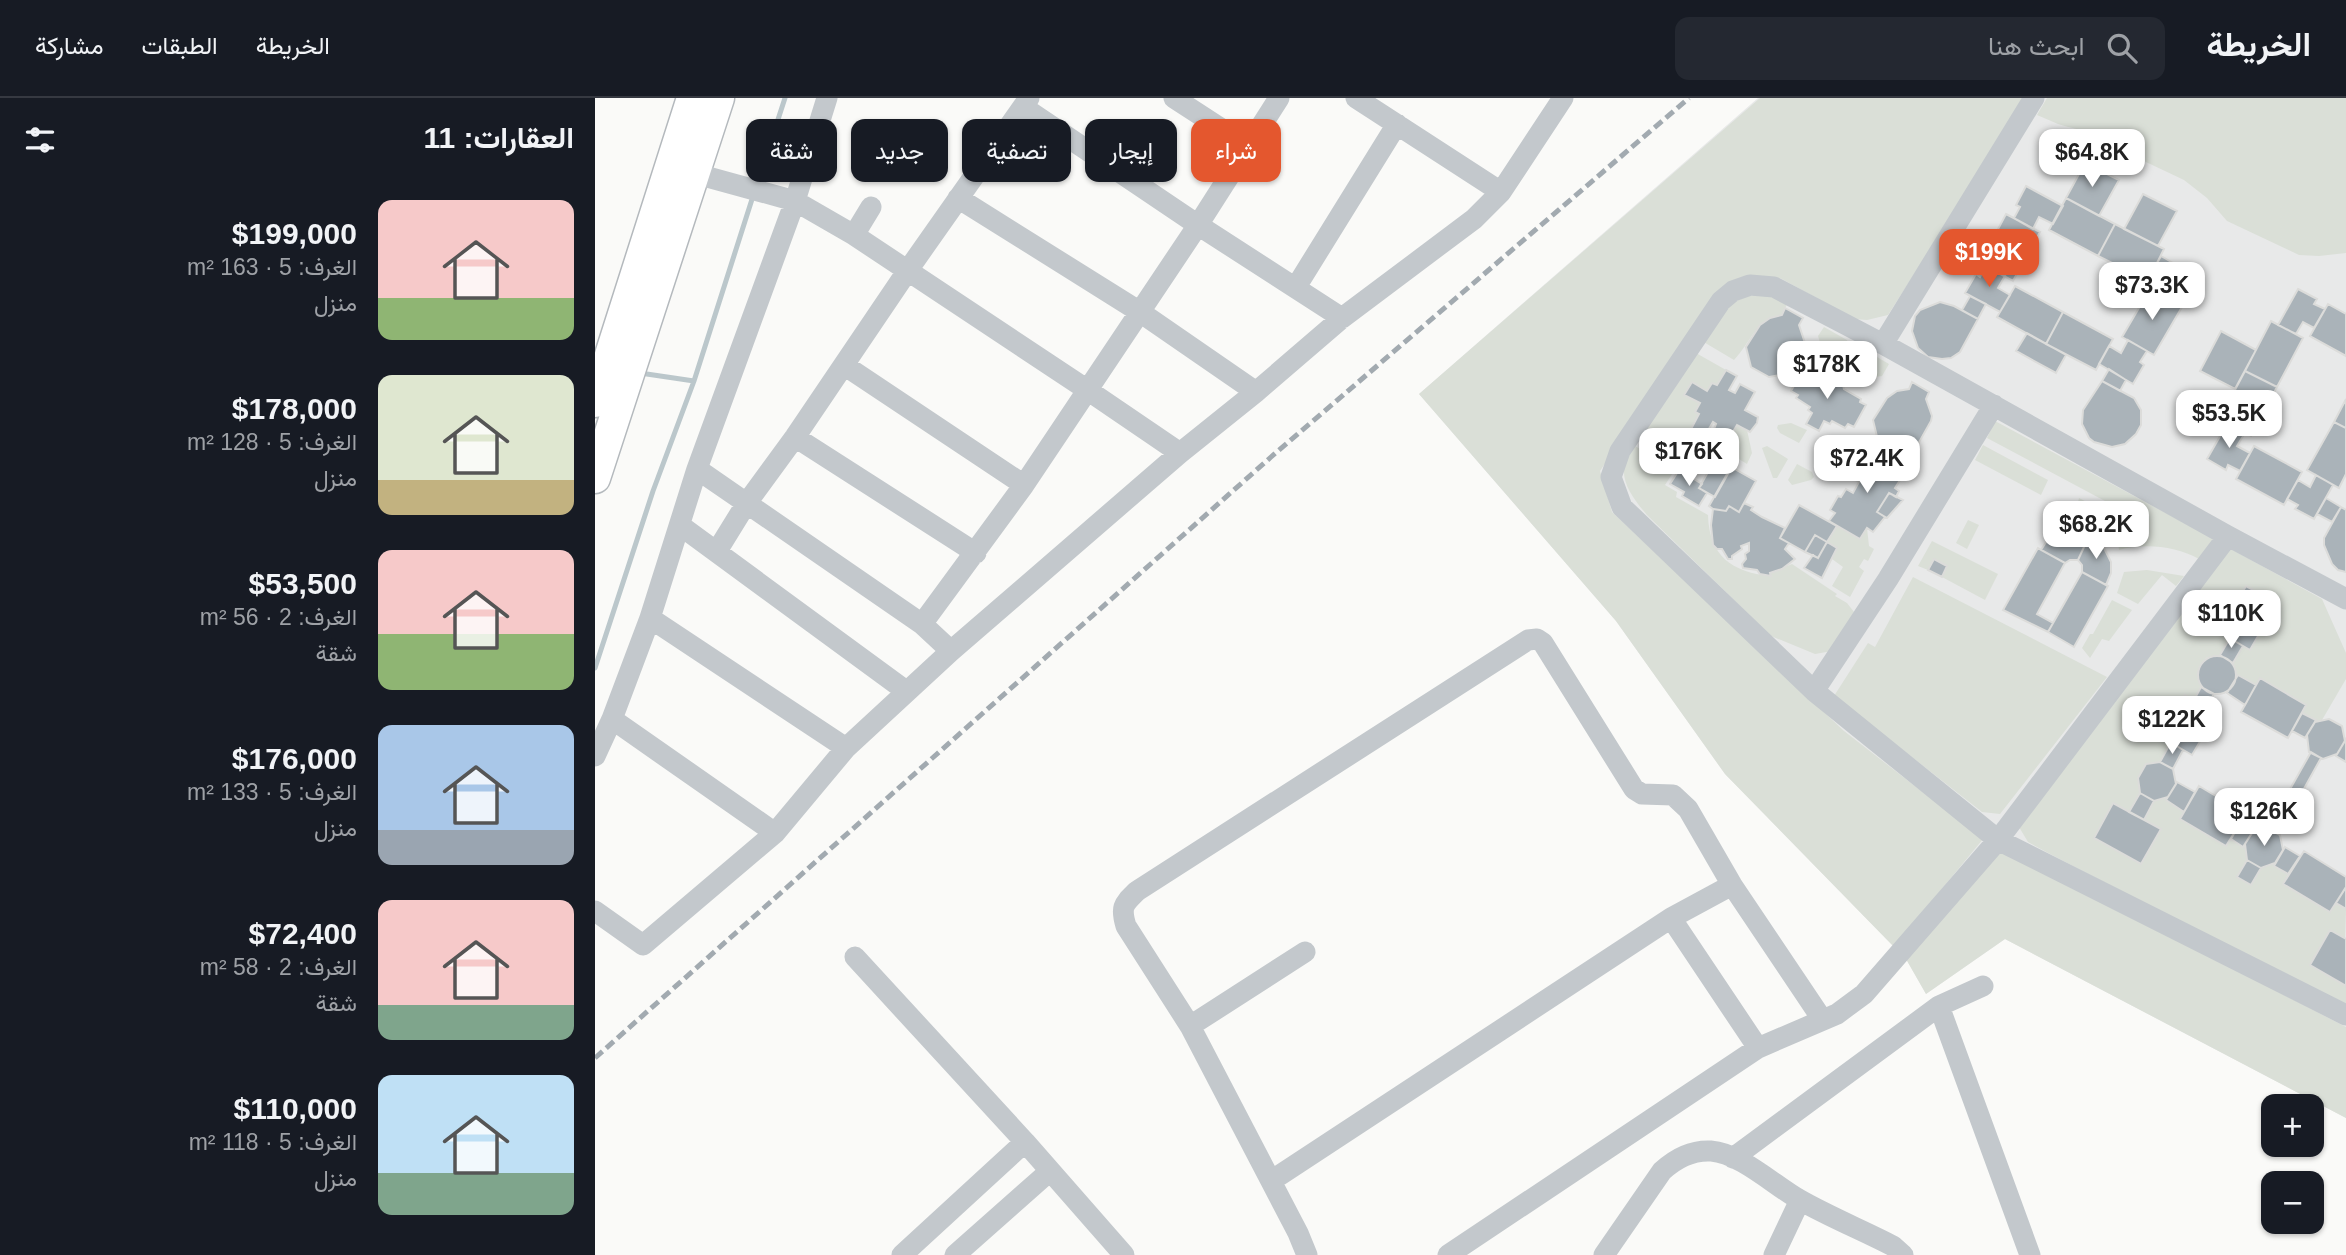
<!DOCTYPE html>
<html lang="ar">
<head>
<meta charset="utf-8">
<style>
  :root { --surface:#171b24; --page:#242831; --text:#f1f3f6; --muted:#9ea1a6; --line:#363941; --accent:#e4572e }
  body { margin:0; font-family:Helvetica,Vazirmatn,sans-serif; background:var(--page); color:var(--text); direction:rtl; height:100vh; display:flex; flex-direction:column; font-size:26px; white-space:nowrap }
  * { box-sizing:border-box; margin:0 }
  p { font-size:23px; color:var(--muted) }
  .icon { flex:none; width:38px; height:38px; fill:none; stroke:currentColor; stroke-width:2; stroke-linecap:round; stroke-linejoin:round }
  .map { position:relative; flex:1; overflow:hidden; direction:ltr }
  .side { display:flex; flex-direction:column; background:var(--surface); width:595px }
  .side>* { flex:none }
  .top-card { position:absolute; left:21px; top:21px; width:665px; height:63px; direction:rtl; display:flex; gap:14px }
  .tools { position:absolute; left:1666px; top:996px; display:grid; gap:14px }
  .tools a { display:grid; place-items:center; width:63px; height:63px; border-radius:14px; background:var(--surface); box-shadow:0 2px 5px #0004; font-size:35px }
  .price { position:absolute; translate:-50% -60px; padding:0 16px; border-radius:14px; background:#fff; color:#222; font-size:23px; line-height:46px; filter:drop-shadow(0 2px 4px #0008) }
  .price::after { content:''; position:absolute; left:50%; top:42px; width:21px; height:16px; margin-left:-10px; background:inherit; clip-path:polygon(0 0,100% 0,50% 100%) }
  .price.selected { background:var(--accent); color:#fff }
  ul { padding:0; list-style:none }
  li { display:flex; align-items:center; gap:21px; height:175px; padding:0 21px }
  li span { display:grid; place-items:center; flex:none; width:196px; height:140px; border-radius:14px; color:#555 }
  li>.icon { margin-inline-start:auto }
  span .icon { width:84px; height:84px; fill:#fffc; stroke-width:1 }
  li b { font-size:30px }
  h2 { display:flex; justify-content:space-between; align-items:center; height:84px; padding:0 21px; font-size:30px }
  .tag { padding:0 24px; border-radius:14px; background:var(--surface); box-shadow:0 2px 5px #0004; font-size:24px; line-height:63px }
  .tag.selected { background:var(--accent); color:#fff }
  header { display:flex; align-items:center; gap:42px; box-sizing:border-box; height:98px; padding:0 35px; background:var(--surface); border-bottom:2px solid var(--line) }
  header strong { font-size:33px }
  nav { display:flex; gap:38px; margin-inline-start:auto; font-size:24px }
  .search { width:490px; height:63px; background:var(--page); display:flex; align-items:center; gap:18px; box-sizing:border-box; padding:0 24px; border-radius:14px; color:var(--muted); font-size:26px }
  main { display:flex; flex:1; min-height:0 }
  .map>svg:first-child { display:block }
  .built { fill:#e8e9e9 }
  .green { fill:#dadfd7 }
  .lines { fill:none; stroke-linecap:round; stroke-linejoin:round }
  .stream { stroke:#bbc7cb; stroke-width:5 }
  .building { fill:#aab3b9; stroke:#dcdcda; stroke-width:2 }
  .highway-casing { stroke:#b4b9bd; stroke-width:33 }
  .minor { stroke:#c3c8cc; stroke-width:21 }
  .highway { stroke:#fff; stroke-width:30 }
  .rail { stroke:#a2aab0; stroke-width:5; stroke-dasharray:10 5; stroke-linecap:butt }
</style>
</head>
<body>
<header>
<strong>الخريطة</strong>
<div class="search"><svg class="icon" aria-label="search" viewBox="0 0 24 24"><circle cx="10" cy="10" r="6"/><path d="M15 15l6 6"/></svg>ابحث هنا</div>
<nav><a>الخريطة</a><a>الطبقات</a><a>مشاركة</a></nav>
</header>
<main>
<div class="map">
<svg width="1751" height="1157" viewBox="0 0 1751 1157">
  <rect width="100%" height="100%" fill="#fafaf8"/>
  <path class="built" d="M 1163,0 L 1751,0 L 1751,1020 L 1410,841 L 1331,896 L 1311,861 L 1130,676 L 1021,523 L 824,296 Z"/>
  <path class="green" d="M 1165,0 L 1432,0 L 1293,217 L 1272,222 L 1260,221 L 1185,180 L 1124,193 L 1005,373 L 1017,414 L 1249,633 L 1388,741 L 1299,849 L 1130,676 L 1021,523 L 824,296 Z
    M 1452,0 L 1751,0 L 1751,155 L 1724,158 L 1704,157 L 1632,123 L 1612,100 L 1589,82 L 1515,47 C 1501,33 1481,32 1463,26 C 1456,23 1449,20 1442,17 Z
    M 1173,195 L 1193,204 L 1187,217 C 1159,223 1157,243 1139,262 L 1107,243 C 1129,213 1133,198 1173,195 Z
    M 1229,229 L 1252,242 L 1255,250 L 1249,260 L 1226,248 L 1223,238 Z
    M 1270,252 L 1294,266 L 1287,278 L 1280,279 L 1256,266 L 1263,253 Z
    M 1101,255 L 1131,272 L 1122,287 L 1117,285 L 1112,293 L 1097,284 L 1090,296 L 1105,305 L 1100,314 L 1104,316 L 1095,333 L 1099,336 L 1096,342 L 1084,336 L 1073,356 L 1041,341 Z
    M 1400,323 L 1619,441 L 1604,461 C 1581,448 1549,445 1524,452 L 1523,445 L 1516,436 L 1538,418 L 1392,340 Z
    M 1196,325 L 1212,332 L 1204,345 L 1185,335 L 1182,330 L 1183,327 Z
    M 1142,327 L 1152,332 L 1157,355 L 1152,366 L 1134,355 L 1138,348 L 1132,344 Z
    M 1038,347 L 1073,366 L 1072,369 L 1079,373 L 1070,387 L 1082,394 L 1081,399 L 1113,417 C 1114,458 1137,474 1175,478 L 1175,475 L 1197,466 L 1242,496 L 1240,498 L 1252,505 L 1259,514 L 1237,553 L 1220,556 L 1176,538 L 1052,417 C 1041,404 1027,387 1029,369 C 1030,362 1035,354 1038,347 Z
    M 1388,347 L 1453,382 L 1446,397 L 1380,362 Z
    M 1172,348 L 1193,361 L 1182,380 L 1178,380 L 1167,350 Z
    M 1202,366 L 1217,374 L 1219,379 L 1216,382 L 1197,387 L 1193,382 Z
    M 1484,400 L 1509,413 L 1504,425 L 1481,413 Z
    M 1373,422 L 1384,427 L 1372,451 L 1361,445 Z
    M 1242,428 L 1265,441 L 1272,430 L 1274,448 L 1279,451 L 1273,463 L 1269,461 L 1264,469 L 1269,473 L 1255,499 L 1237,488 L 1248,469 L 1237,461 L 1242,450 L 1232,444 Z
    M 1337,443 L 1403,476 L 1390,502 L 1347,479 L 1352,468 L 1340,461 L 1333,472 L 1323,468 Z
    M 1634,450 L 1727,501 L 1751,555 L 1751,581 L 1727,622 L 1720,624 L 1720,622 L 1707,615 L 1711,607 L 1665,581 L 1661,587 L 1643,577 L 1641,579 L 1638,565 L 1648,548 L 1656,551 L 1682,505 L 1651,488 L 1625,534 L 1635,540 L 1625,557 L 1611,560 L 1603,574 L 1606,589 L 1599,602 L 1590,597 L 1576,644 L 1565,664 L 1551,666 L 1543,680 L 1545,695 L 1534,714 L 1518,705 L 1499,740 L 1546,766 L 1566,731 L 1549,722 L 1559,703 L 1573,699 L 1571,702 L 1589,714 L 1585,721 L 1631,748 L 1636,741 L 1648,748 L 1650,746 L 1652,762 L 1643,779 L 1656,787 L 1666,770 L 1680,765 L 1679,768 L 1693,776 L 1688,786 L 1735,814 L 1741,805 L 1751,811 L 1750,841 L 1735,833 L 1751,888 L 1751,910 L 1455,756 L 1433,744 L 1424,729 Z
    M 1552,472 L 1589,478 L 1581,488 L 1567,477 L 1543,506 L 1522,495 L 1529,474 Z
    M 1318,479 L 1512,579 L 1405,716 L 1387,714 L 1239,598 L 1273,545 L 1280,549 Z
    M 1517,502 L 1537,512 L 1514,543 L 1507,541 L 1495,560 L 1487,550 L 1495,536 L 1498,536 Z
    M 1404,749 L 1751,929 L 1751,1020 L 1410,841 L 1331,896 L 1311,861 Z"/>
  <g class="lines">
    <path class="stream" d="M 162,86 L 190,0
      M 45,275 L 99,283
      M 0,570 L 58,393 L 99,283 L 159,95"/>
  </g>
  <path class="building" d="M 1490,65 L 1524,82 L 1504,118 L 1471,100 Z
    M 1431,88 L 1468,108 L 1458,126 L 1444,119 L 1438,131 L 1419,120 L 1425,109 L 1421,107 Z
    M 1548,96 L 1582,113 L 1563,148 L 1529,131 Z
    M 1471,100 L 1520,126 L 1503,158 L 1454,132 Z
    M 1411,116 L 1445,134 L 1418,183 L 1385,165 Z
    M 1520,126 L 1569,151 L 1553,183 L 1503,158 Z
    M 1566,158 L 1602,179 L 1591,197 L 1587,195 L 1581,206 L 1562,195 L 1569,183 L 1556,176 Z
    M 1391,168 L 1410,178 L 1403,190 L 1415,197 L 1405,214 L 1370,195 L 1381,176 L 1385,179 Z
    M 1420,188 L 1468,214 L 1451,246 L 1402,219 Z
    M 1555,191 L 1587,209 L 1559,257 L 1527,239 Z
    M 1703,191 L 1722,201 L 1719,206 L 1730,211 L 1719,230 L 1708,224 L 1701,236 L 1683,227 Z
    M 1375,198 L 1391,206 L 1383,221 L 1367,212 Z
    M 1345,204 L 1359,208 L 1383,221 L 1365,254 L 1356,260 L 1347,261 L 1333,259 L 1323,250 L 1317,233 L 1320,218 L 1325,212 Z
    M 1733,206 L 1751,216 L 1751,258 L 1715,238 Z
    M 1190,210 L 1208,220 L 1204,227 L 1210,245 L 1209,250 L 1195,275 L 1174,279 L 1156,269 L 1151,249 L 1165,227 L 1175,220 L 1187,217 Z
    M 1468,214 L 1518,241 L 1501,272 L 1451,246 Z
    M 1676,223 L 1708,240 L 1682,289 L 1650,273 Z
    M 1626,233 L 1661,252 L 1640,291 L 1605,273 Z
    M 1432,235 L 1471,257 L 1461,275 L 1421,253 Z
    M 1533,242 L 1552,253 L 1545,264 L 1549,267 L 1538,286 L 1504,266 L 1514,248 L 1526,255 Z
    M 1209,270 L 1234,282 L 1241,280 L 1247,283 L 1249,291 L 1266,301 L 1265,304 L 1271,307 L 1259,329 L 1253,326 L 1250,330 L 1237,323 L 1235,326 L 1229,323 L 1224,333 L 1211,326 L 1217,315 L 1213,312 L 1215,309 L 1201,300 L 1203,297 L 1196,293 Z
    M 1514,271 L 1531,282 L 1525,293 L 1507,283 Z
    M 1131,272 L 1142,278 L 1134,292 L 1140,295 L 1145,286 L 1160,294 L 1150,312 L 1163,319 L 1162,325 L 1155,334 L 1142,327 L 1132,344 L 1117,336 L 1121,326 L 1118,324 L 1108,341 L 1095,333 L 1104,316 L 1100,314 L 1105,305 L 1089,297 L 1097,284 L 1112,293 L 1117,285 L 1122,287 Z
    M 1650,273 L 1682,289 L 1656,338 L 1624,322 Z
    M 1507,283 L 1539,300 L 1546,312 L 1546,327 L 1541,336 L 1530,346 L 1517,349 L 1499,344 L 1494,340 L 1487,326 L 1488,312 Z
    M 1317,284 L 1334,294 L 1331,301 L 1337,318 L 1336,323 L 1322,348 L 1301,353 L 1283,343 L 1278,322 L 1292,300 L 1302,293 L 1314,291 Z
    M 1751,301 L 1751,330 L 1739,324 Z
    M 1739,324 L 1751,330 L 1751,376 L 1744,390 L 1712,372 Z
    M 1632,326 L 1650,335 L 1642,348 L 1655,355 L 1645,373 L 1633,367 L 1631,372 L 1612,361 Z
    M 1084,336 L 1096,342 L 1099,336 L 1126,351 L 1118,366 L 1087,349 L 1081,360 L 1073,356 Z
    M 1117,336 L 1138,348 L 1134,355 L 1112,343 Z
    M 1659,348 L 1707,374 L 1689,407 L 1641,381 Z
    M 1126,351 L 1142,360 L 1120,399 L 1104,390 Z
    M 1286,352 L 1308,366 L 1302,376 L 1307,379 L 1300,390 L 1304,393 L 1301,399 L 1294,395 L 1282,414 L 1290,419 L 1278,434 L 1272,430 L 1265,441 L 1234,423 L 1240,415 L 1235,412 L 1243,398 L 1246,399 L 1251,391 L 1258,395 L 1264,384 L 1257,380 L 1271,357 L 1280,362 Z
    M 1136,369 L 1161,383 L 1144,414 L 1134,408 L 1131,413 L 1118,411 L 1114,408 Z
    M 1084,372 L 1107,386 L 1104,390 L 1112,395 L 1104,408 L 1087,398 L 1089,394 L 1075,386 Z
    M 1721,377 L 1738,387 L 1719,421 L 1700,411 L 1703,407 L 1692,401 L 1703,382 L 1715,389 Z
    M 1294,395 L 1308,402 L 1292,420 L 1282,414 Z
    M 1731,400 L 1746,409 L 1737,424 L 1722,416 Z
    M 1149,405 L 1158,409 L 1156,412 L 1167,419 L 1190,430 L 1185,440 L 1194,445 L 1190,451 L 1200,461 L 1187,471 L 1175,475 L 1176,478 L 1165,476 L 1162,472 L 1148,470 L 1147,466 L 1151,461 L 1150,456 L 1154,453 L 1154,445 L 1146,448 L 1147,451 L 1137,458 L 1137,461 L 1133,461 L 1127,451 L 1122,451 L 1118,447 L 1116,427 L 1118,411 L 1131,413 L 1134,408 L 1144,414 Z
    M 1204,407 L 1242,428 L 1232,444 L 1220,437 L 1210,454 L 1185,440 Z
    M 1746,409 L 1751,412 L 1751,474 L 1743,472 L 1737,466 L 1729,447 L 1729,440 Z
    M 1473,433 L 1495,436 L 1483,462 L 1475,462 L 1470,465 L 1446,452 L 1453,441 Z
    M 1495,436 L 1506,444 L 1516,464 L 1516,475 L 1511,487 L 1487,474 L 1487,467 L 1483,462 Z
    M 1220,437 L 1232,444 L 1223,460 L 1210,454 Z
    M 1232,444 L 1242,450 L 1227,480 L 1209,470 L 1218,457 L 1223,460 Z
    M 1443,450 L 1470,465 L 1442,516 L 1458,525 L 1453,534 L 1408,512 Z
    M 1339,461 L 1352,468 L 1347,479 L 1333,472 Z
    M 1487,474 L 1513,488 L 1479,549 L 1453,534 Z
    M 1651,488 L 1682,505 L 1655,552 L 1624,534 Z
    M 1635,540 L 1648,548 L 1638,565 L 1625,557 Z
    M1603 577a19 19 0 1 1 38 0a19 19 0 1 1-38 0Z
    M 1643,577 L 1661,587 L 1650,607 L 1632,595 Z
    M 1665,580 L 1711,607 L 1693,640 L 1646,614 Z
    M 1606,589 L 1619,596 L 1611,609 L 1599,602 Z
    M 1590,597 L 1622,615 L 1597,657 L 1566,639 Z
    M 1707,615 L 1721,622 L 1710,640 L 1697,633 Z
    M 1734,621 L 1747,628 L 1750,643 L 1742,656 L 1728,661 L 1714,654 L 1712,637 L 1720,624 Z
    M 1751,641 L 1751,664 L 1741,658 Z
    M 1576,644 L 1588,652 L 1578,671 L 1565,664 Z
    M 1716,654 L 1726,660 L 1684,736 L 1673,730 Z
    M 1565,664 L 1578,671 L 1581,686 L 1573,699 L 1559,703 L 1545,695 L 1543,680 L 1551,666 Z
    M 1582,684 L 1600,694 L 1589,714 L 1571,702 Z
    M 1604,688 L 1651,716 L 1631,748 L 1585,721 Z
    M 1545,695 L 1559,703 L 1549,722 L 1534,714 Z
    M 1518,705 L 1566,731 L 1546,766 L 1499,740 Z
    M 1646,723 L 1660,730 L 1648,749 L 1636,741 Z
    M 1672,730 L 1685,737 L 1688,752 L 1680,765 L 1666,770 L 1652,762 L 1650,746 L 1659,732 Z
    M 1690,749 L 1705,758 L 1693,776 L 1679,768 Z
    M 1709,753 L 1751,779 L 1751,789 L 1735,814 L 1688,786 Z
    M 1652,762 L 1666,770 L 1656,787 L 1642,779 Z
    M 1751,789 L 1751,811 L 1741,805 Z
    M 1735,832 L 1751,841 L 1751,888 L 1715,867 Z"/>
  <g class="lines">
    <g class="highway-casing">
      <path id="highway" d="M 0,304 L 97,0
        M 0,380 L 124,0"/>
    </g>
    <path class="minor" d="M 579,0 L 653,48
      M 761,0 L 906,94
      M 428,9 L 603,127 L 747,220
      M 98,75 L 200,103 L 259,137 L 491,291 L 585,355
      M 363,100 L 545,214 L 661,294
      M 259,137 L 276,109
      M 701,189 L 802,26
      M 1288,246 L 1439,0
      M 249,267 L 429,387
      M 200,339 L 381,455
      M 102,371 L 327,526 L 356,553
      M 86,428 L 311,593
      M 122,453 L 151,406 L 200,339 L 313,172 L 434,0
      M 1751,501 L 1633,438 L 1288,246 L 1179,189 L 1155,187 L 1138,193 L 1126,203 L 1025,353 L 1016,379 L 1027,409 L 1219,593 L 1403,742 L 1751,917
      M 55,520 L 251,650
      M 327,526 L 429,387 L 603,127 L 684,0
      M 1219,593 L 1293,481 L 1399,307
      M 17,621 L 180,735
      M 0,658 L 17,621 L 55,520 L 102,371 L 200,103 L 232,0
      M 0,813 L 48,847 L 180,735 L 251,650 L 356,553 L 585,355 L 661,294 L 747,220 L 879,121 L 906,94 L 968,0
      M 1076,820 L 1163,950
      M 260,859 L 430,1044 L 529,1157
      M 1344,908 L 1435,1157
      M 595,928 L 710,854
      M 1138,1060 L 1344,908 L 1388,888
      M 676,1083 L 1076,820 L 1137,787
      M 307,1157 L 430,1044
      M 360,1157 L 455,1073
      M 712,1157 L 703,1135 L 595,928 L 531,828 C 525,808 529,806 542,793 L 933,542 L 942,541 L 948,545 L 1039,691 L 1047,696 L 1078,697 L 1093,711 L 1137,787 L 1227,921
      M 853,1157 L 1163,950 L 1242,916 L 1269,896 L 1403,742 L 1633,438
      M 1009,1157 L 1067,1073 C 1080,1061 1097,1052 1116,1053 C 1145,1055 1180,1088 1205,1102 C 1235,1119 1267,1132 1298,1148 L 1308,1157
      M 1179,1157 L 1205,1102"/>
    <use href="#highway" class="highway"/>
    <path class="rail" d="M 0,960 L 676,359 L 1094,0"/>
  </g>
</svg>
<div class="tools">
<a>+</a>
<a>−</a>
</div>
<b class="price" style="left:1497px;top:91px">$64.8K</b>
<b class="price selected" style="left:1394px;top:191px">$199K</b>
<b class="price" style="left:1557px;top:224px">$73.3K</b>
<b class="price" style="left:1232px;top:303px">$178K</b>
<b class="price" style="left:1634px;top:352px">$53.5K</b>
<b class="price" style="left:1094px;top:390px">$176K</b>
<b class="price" style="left:1272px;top:397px">$72.4K</b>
<b class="price" style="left:1501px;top:463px">$68.2K</b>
<b class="price" style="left:1636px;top:552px">$110K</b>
<b class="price" style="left:1577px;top:658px">$122K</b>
<b class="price" style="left:1669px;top:750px">$126K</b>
<div class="top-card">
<a class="tag selected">شراء</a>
<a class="tag">إيجار</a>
<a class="tag">تصفية</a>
<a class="tag">جديد</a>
<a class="tag">شقة</a>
</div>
</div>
<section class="side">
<h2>العقارات: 11<svg class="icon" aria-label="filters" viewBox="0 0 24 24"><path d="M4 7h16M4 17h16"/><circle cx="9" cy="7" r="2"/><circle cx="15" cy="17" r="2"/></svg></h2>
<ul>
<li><span style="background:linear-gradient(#f6c9c9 70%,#8fb573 0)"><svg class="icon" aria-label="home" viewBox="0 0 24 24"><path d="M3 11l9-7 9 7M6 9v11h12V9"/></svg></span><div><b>$199,000</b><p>الغرف: 5 · 163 m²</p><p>منزل</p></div></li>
<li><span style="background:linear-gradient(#dfe7d0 75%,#c2b280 0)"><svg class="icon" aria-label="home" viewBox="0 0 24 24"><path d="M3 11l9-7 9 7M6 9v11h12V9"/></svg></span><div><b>$178,000</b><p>الغرف: 5 · 128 m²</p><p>منزل</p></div></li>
<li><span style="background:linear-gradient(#f6c9c9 60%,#8fb573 0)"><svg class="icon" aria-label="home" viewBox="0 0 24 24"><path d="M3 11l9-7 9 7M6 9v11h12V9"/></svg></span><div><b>$53,500</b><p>الغرف: 2 · 56 m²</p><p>شقة</p></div></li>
<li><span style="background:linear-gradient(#a9c7e8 75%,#9aa5b1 0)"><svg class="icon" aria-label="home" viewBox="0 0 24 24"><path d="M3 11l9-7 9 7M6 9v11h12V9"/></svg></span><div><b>$176,000</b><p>الغرف: 5 · 133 m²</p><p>منزل</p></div></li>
<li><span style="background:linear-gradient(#f6c9c9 75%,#7fa58c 0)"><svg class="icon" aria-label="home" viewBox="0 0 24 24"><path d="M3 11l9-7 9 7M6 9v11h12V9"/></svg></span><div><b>$72,400</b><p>الغرف: 2 · 58 m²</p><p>شقة</p></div></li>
<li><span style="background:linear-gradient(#bfe0f5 70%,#7fa58c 0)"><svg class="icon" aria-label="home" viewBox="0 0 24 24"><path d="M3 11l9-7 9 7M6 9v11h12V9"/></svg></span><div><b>$110,000</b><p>الغرف: 5 · 118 m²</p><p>منزل</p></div></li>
</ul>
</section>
</main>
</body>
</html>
